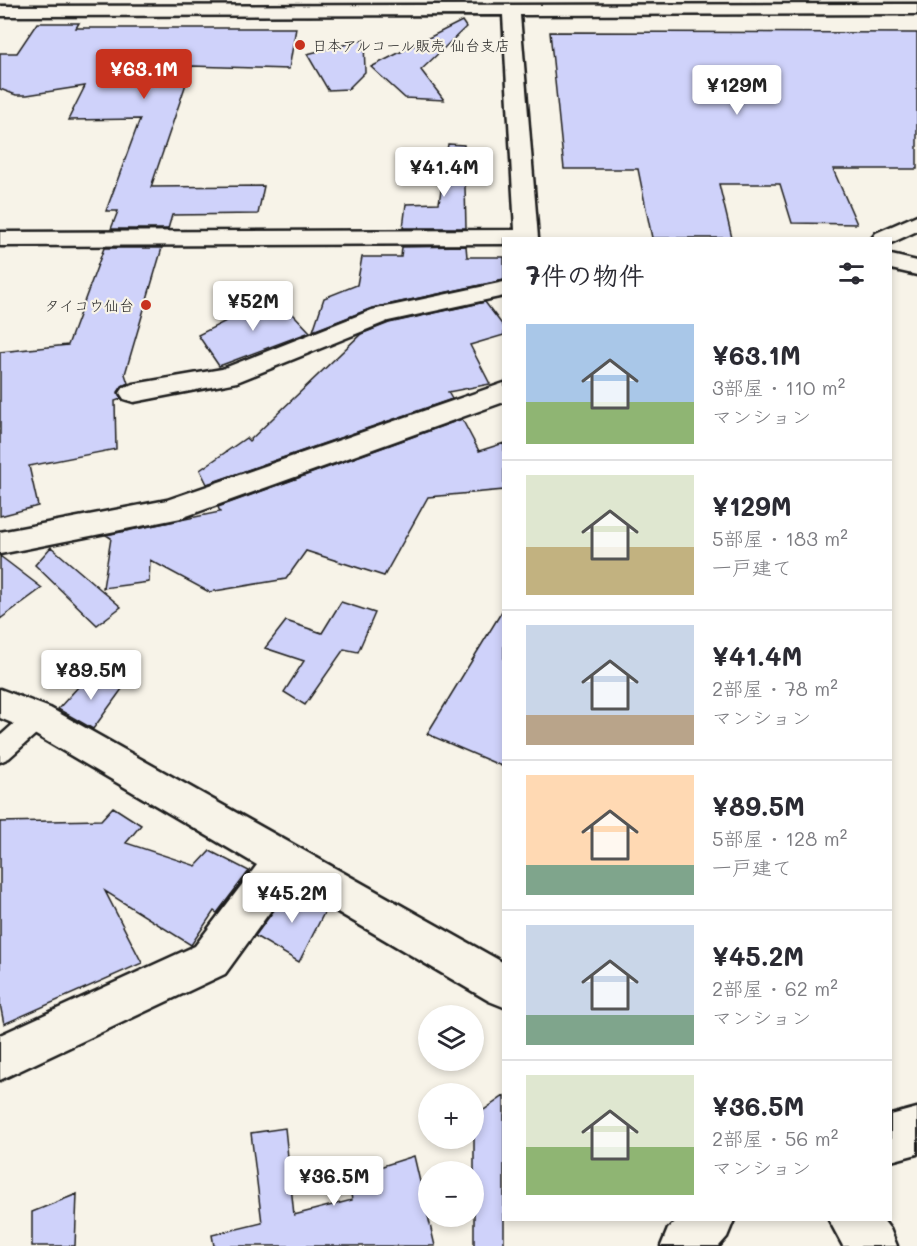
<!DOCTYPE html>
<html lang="ja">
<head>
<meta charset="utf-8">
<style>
  :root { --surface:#fff; --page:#f7f7f7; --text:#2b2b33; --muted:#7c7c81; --line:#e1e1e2; --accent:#c8321e }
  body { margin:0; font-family:Mali,"Klee One",sans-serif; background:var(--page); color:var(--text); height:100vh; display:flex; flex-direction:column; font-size:22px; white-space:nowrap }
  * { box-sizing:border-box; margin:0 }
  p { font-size:20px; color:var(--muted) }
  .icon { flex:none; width:33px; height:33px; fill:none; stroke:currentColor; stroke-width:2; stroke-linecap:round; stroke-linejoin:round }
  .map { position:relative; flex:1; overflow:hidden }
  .panel { position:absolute; left:502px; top:237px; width:390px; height:984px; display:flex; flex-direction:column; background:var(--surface); border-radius:0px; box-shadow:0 3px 9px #0003 }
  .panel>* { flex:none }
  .tools { position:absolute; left:418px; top:1005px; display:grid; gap:12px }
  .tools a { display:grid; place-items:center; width:66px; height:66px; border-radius:50%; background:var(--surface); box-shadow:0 3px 9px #0003; font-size:30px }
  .price { position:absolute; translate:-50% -51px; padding:0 14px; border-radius:6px; background:#fff; color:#222; font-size:20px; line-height:39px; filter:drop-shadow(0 2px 3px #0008) }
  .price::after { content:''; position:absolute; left:50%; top:36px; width:18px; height:14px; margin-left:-9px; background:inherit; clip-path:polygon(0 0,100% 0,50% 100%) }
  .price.selected { background:var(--accent); color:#fff }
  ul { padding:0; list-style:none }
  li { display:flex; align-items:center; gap:18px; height:150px; padding:0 24px }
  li+li { border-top:2px solid var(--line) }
  li span { display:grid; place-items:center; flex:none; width:168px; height:120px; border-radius:0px; color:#555 }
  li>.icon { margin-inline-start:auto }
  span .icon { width:72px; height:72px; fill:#fffc; stroke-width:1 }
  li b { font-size:26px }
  h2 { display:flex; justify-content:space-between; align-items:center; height:72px; padding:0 24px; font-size:26px }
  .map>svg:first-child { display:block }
  .building { fill:#cfd2fa; stroke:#1c1c1c; stroke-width:1.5 }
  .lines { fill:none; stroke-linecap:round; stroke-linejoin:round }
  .lane-casing { stroke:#1c1c1c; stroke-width:5 }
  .street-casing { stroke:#1c1c1c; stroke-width:5 }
  .secondary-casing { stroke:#1c1c1c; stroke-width:5 }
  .lane { fill:#f7f3e8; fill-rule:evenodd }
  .street { fill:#f7f3e8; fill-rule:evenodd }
  .secondary { fill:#f7f3e8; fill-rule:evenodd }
  .poi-dot { fill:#c8321e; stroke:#f7f3e8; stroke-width:2 }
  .labels { text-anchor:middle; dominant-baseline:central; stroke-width:4.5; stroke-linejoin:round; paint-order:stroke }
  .far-poi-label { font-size:15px; fill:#1c1c1c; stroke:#f7f3e8; text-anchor:start }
</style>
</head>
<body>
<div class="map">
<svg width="917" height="1246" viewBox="0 0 917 1246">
  <rect width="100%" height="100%" fill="#f7f3e8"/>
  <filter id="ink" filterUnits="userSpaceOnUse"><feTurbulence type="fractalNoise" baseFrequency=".0167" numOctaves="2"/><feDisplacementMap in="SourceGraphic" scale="12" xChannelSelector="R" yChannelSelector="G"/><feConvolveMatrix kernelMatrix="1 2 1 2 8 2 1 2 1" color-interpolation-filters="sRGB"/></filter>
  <g filter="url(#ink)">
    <path class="building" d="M 462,21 L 466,27 L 421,70 L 444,100 L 405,98 L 371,67 Z
      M 37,23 L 79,23 L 76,28 L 296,28 L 289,69 L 192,66 L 151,187 L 264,186 L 258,214 L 172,215 L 168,229 L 111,229 L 118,211 L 106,211 L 140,119 L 68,120 L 85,86 L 27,95 L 16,95 L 0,89 L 0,53 L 17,53 Z
      M 550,32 L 917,33 L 917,169 L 833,169 L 857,224 L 792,223 L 780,184 L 719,184 L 732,238 L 652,238 L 638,169 L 564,169 Z
      M 364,40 L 365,72 L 348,89 L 328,90 L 307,54 Z
      M 448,144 L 464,145 L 466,228 L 403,228 L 406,204 L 439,203 Z
      M 466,246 L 467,257 L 504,257 L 504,280 L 372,308 L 313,331 L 324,298 L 357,285 L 362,257 L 401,257 L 402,247 Z
      M 104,248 L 162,248 L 125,374 L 128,383 L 122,386 L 118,392 L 121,399 L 115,401 L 116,449 L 29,466 L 38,506 L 0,516 L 0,352 L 68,345 Z
      M 276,296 L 310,332 L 219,366 L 198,335 Z
      M 485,302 L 504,327 L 504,335 L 470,345 L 490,384 L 448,392 L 452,399 L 207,484 L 200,470 L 246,438 L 249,441 L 361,334 L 389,323 Z
      M 462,419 L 479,451 L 504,443 L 504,490 L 428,497 L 384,576 L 306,551 L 286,579 L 209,592 L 150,560 L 149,582 L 103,588 L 111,538 L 106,535 L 220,512 L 218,507 Z
      M 51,547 L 121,607 L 97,625 L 35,565 Z
      M 0,556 L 42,588 L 0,619 Z
      M 341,602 L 375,613 L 358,652 L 344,649 L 305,705 L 284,692 L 304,661 L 265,648 L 286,621 L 322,633 Z
      M 504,608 L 504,767 L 427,734 Z
      M 91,673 L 122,689 L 93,729 L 58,709 Z
      M 113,807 L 141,825 L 126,843 L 196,866 L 210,851 L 249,871 L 217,913 L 214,911 L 191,945 L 105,891 L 142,963 L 4,1024 L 0,1004 L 0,822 L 101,820 Z
      M 291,887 L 326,909 L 299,962 L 255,936 Z
      M 504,1096 L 504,1246 L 474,1246 L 474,1117 Z
      M 285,1128 L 294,1215 L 352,1200 L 348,1177 L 414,1156 L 435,1246 L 214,1246 L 212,1235 L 262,1223 L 251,1133 Z
      M 77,1194 L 75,1246 L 32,1246 L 32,1212 Z"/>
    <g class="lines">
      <g class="lane-casing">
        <path id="lane" d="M 37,708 L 46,711 L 49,718 L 46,725 L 9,758 L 0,762 L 0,736 L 28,711 Z"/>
      </g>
      <g class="street-casing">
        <path id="street" d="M 891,255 L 917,261 L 917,275 L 891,269 Z
          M 504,282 L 504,296 L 388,321 L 237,382 L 134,402 L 124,399 L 120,393 L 124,387 L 134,384 L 222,369 L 372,310 Z
          M 0,689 L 50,708 L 504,963 L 504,1007 L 489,1001 L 290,884 L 225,974 L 0,1080 L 0,1035 L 195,946 L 257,865 L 24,728 L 0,718 Z
          M 917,1108 L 917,1154 L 891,1161 L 891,1115 Z
          M 677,1220 L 734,1220 L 727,1237 L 719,1246 L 661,1246 L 668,1229 Z
          M 829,1220 L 883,1220 L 890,1229 L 897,1246 L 843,1246 Z"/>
      </g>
      <g class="secondary-casing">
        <path id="secondary" d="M 917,4 L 917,14 L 520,15 L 538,238 L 504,238 L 504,244 L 0,246 L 0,232 L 515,230 L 503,15 L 0,16 L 0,6 Z
          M 917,215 L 917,231 L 891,243 L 891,238 L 872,238 L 876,233 Z
          M 504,383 L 504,402 L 181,518 L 0,554 L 0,532 L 167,500 Z"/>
      </g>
      <use href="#lane" class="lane"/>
      <use href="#street" class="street"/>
      <use href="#secondary" class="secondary"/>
    </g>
  </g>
  <g class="poi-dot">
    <circle cx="300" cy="45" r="6"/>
    <circle cx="146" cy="305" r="6"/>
  </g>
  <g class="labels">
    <g class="far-poi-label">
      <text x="312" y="45">日本アルコール販売 仙台支店</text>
      <text x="134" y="305" text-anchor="end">タイコウ仙台</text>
    </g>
  </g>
</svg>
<div class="tools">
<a><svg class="icon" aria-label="layers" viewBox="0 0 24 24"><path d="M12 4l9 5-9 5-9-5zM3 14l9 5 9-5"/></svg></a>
<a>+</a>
<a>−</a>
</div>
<b class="price selected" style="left:144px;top:100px">¥63.1M</b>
<b class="price" style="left:737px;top:116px">¥129M</b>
<b class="price" style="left:444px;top:198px">¥41.4M</b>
<b class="price" style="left:253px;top:332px">¥52M</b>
<b class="price" style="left:91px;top:701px">¥89.5M</b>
<b class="price" style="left:292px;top:924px">¥45.2M</b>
<b class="price" style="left:334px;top:1207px">¥36.5M</b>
<section class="panel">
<h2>7件の物件<svg class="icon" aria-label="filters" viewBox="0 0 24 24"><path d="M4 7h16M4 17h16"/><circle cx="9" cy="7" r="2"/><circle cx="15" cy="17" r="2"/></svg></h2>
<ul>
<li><span style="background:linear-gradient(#a9c7e8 65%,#8fb573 0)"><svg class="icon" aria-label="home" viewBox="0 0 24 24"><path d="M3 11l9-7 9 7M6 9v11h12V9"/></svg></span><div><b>¥63.1M</b><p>3部屋 · 110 m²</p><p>マンション</p></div></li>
<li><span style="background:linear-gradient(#dfe7d0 60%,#c2b280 0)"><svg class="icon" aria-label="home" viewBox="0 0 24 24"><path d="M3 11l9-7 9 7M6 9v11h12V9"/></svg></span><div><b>¥129M</b><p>5部屋 · 183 m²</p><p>一戸建て</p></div></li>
<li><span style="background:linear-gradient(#c9d6e8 75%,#b9a48a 0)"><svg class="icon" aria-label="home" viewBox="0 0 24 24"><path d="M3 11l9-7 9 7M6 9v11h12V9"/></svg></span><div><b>¥41.4M</b><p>2部屋 · 78 m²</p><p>マンション</p></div></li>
<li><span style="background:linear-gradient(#ffd9b3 75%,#7fa58c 0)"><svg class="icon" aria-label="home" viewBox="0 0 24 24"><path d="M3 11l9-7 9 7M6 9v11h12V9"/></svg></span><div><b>¥89.5M</b><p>5部屋 · 128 m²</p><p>一戸建て</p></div></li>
<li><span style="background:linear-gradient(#c9d6e8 75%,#7fa58c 0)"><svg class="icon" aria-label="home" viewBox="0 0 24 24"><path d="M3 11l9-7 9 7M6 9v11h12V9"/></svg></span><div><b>¥45.2M</b><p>2部屋 · 62 m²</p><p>マンション</p></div></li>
<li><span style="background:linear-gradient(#dfe7d0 60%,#8fb573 0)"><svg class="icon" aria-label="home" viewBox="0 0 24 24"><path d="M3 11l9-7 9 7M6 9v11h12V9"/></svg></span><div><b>¥36.5M</b><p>2部屋 · 56 m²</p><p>マンション</p></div></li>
</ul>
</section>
</div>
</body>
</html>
